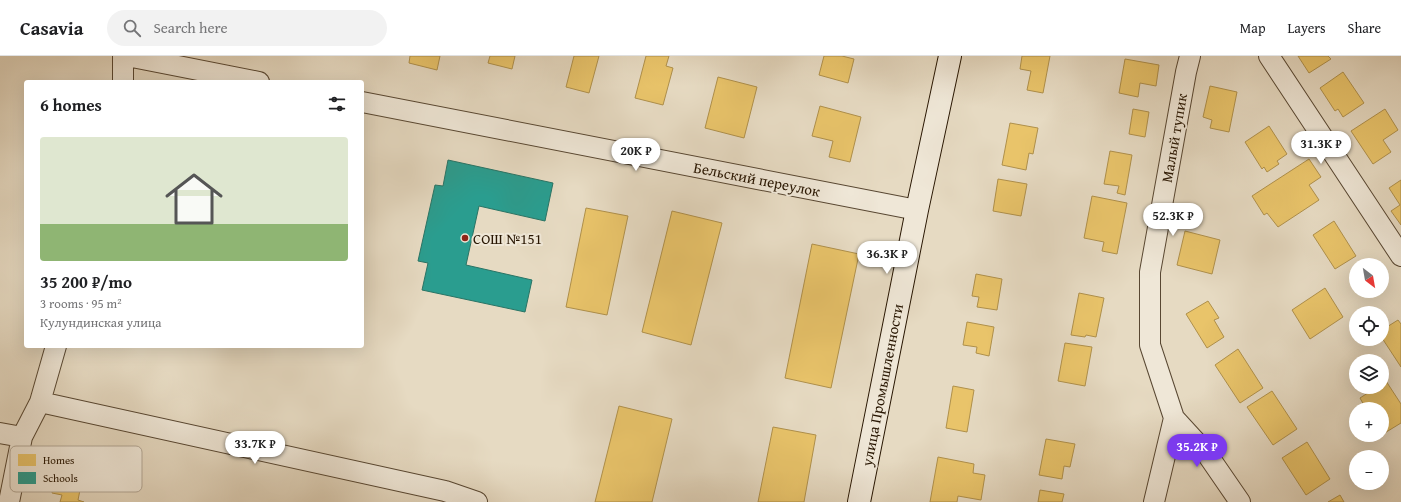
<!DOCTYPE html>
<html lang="en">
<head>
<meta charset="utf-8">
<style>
  :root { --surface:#fff; --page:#f2f2f2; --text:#202124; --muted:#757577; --line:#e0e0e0; --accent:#7c3aed }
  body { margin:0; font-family:"Gentium Book Plus",serif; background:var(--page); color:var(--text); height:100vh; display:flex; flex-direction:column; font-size:15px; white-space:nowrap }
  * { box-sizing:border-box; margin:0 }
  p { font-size:13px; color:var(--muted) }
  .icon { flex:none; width:22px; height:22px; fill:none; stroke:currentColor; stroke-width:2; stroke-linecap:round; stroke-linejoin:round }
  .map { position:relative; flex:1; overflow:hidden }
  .sheet { position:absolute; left:24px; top:24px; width:340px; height:268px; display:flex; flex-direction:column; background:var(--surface); border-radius:4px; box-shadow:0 4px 16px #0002 }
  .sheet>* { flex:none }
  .needle { width:26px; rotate:149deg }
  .tools { position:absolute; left:1349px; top:202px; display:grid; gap:8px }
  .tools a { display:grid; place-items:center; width:40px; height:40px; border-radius:50%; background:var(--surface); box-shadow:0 4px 16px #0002; font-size:20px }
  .price { position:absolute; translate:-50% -34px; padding:0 9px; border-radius:14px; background:#fff; color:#222; font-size:13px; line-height:26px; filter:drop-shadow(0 1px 2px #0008) }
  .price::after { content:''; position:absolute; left:50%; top:24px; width:12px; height:9px; margin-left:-6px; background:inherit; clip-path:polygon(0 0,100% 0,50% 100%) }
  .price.on { background:var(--accent); color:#fff }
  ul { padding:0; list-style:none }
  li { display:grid; align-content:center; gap:8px; height:212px; padding:0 16px }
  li+li { border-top:1px solid var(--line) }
  li span { display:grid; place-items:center; height:124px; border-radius:4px; color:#555 }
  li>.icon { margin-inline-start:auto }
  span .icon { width:72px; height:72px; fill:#fffc; stroke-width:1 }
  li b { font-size:17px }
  h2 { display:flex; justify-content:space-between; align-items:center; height:48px; padding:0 16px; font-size:17px }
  header { display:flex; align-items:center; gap:24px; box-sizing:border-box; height:56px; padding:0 20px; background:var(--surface); border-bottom:1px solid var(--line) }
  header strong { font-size:19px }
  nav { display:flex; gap:22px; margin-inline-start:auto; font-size:14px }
  .search { width:280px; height:36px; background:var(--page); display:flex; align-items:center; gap:10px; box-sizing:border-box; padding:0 14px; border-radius:22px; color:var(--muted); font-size:15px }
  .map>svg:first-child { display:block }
  .homes { fill:#e9c46a; stroke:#af904b }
  .schools { fill:#2a9d8f; stroke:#297465 }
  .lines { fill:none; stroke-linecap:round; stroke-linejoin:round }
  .street-casing { stroke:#584732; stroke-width:22 }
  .secondary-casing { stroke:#281602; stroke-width:24 }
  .street { stroke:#efe7d7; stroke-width:20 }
  .secondary { stroke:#efe7d7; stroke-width:22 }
  .poi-dot { fill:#8f2418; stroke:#efe7d7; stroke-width:1.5 }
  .labels { text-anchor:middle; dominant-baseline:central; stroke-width:4; stroke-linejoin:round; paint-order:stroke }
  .street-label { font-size:15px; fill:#281602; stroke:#efe7d7 }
  .poi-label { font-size:15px; fill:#281602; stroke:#efe7d7; text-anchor:start }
  .key { fill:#efe7d7; stroke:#b3a897; stroke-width:1 }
  .key-label { font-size:11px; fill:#281602 }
</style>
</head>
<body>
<header>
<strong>Casavia</strong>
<div class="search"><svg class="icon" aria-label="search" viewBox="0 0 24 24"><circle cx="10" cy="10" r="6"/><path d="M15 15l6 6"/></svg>Search here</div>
<nav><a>Map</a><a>Layers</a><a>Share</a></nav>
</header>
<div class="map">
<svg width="1401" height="446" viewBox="0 0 1401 446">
  <rect width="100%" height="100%" fill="#e6dac2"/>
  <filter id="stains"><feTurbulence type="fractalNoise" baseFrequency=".005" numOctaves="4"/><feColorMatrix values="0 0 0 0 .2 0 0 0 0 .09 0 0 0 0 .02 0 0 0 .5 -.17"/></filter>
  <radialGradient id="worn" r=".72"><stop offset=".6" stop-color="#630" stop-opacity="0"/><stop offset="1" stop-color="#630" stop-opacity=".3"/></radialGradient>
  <path class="homes" d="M 410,0 L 440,0 L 437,14 L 409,7 Z
    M 490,0 L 515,0 L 512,13 L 488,7 Z
    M 574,0 L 599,0 L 589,37 L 566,31 Z
    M 646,0 L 669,0 L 666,10 L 673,12 L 663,49 L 635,42 Z
    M 824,0 L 842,0 L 854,3 L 848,27 L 819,19 Z
    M 1022,0 L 1050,0 L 1043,37 L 1027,34 L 1031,15 L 1020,13 Z
    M 1298,0 L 1328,0 L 1331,3 L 1309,17 Z
    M 1125,3 L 1159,9 L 1156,30 L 1140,27 L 1138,41 L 1119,37 Z
    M 1343,16 L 1364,47 L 1343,61 L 1338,53 L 1335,55 L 1320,32 Z
    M 718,21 L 757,31 L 744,82 L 705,72 Z
    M 1210,30 L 1237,36 L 1229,76 L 1210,72 L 1212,64 L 1203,61 Z
    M 820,50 L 861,61 L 850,106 L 829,101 L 833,85 L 812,80 Z
    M 1133,53 L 1149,56 L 1145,81 L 1129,78 Z
    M 1385,53 L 1398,74 L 1383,84 L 1391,96 L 1373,108 L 1351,75 Z
    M 1010,67 L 1038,72 L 1033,98 L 1029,97 L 1026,114 L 1002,109 Z
    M 1269,70 L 1287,98 L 1277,105 L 1279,108 L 1267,116 L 1264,111 L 1262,113 L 1245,86 Z
    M 1110,95 L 1132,99 L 1125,139 L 1117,137 L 1119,130 L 1104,128 Z
    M 1309,103 L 1321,121 L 1309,129 L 1319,144 L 1278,171 L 1267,157 L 1264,159 L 1252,140 Z
    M 998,123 L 1027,128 L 1021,160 L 993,155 Z
    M 1401,124 L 1401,169 L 1391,155 L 1400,149 L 1389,132 Z
    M 1092,140 L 1127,147 L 1117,198 L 1102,195 L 1104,186 L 1084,182 Z
    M 586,152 L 628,160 L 607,259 L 566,251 Z
    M 672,155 L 722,167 L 691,289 L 642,276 Z
    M 1334,165 L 1356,200 L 1335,213 L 1313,179 Z
    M 1185,175 L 1220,184 L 1212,218 L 1177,209 Z
    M 812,188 L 859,198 L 831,332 L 785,322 Z
    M 976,218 L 1002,223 L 997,254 L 977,251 L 979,241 L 972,240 Z
    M 1325,232 L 1343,261 L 1310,283 L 1292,254 Z
    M 1079,237 L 1104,242 L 1096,281 L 1086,279 L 1085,281 L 1071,279 Z
    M 1208,245 L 1219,262 L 1214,264 L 1224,281 L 1207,292 L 1186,258 Z
    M 1398,264 L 1401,268 L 1401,311 L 1382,282 L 1382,274 Z
    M 967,266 L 994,271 L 989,300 L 976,297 L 977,291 L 963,289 Z
    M 1065,287 L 1092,291 L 1085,330 L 1058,325 Z
    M 1238,293 L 1263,332 L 1240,347 L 1215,309 Z
    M 1386,325 L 1401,348 L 1401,367 L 1383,378 L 1382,377 L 1382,353 L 1366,353 L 1360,342 L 1377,331 L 1382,331 L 1382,328 Z
    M 953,330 L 974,334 L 967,376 L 946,372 Z
    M 1272,335 L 1297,373 L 1273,389 L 1247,351 Z
    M 619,350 L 672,363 L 652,446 L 595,446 Z
    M 773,371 L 816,379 L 804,446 L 758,446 Z
    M 1046,383 L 1075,388 L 1070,411 L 1064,410 L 1062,423 L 1039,419 Z
    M 1307,386 L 1330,423 L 1306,439 L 1282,402 Z
    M 938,401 L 974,408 L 973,417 L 985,419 L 981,444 L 958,440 L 957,446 L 930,446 Z
    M 55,423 L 81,429 L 78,444 L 84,446 L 60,446 L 62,439 L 52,437 Z
    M 1040,434 L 1064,438 L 1062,446 L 1038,446 Z
    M 1340,439 L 1344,446 L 1328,446 Z"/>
  <path class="schools" d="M 448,104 L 553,127 L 545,165 L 479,150 L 466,209 L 532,224 L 525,256 L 422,234 L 428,207 L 418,205 L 435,129 L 443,130 Z"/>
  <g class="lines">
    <g class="street-casing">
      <path id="street" d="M 127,0 L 259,26
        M 1269,0 L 1401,200
        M 123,26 L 123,0
        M 362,46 L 917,154
        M 40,346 L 445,435 L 477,446
        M 1174,362 L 1207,398 L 1240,446
        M 0,377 L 22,381
        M 9,446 L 22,381 L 40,346 L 56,290
        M 1154,446 L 1174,362 L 1150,289 L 1150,216 L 1186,16 L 1190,0"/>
    </g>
    <g class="secondary-casing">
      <path id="secondary" d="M 859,446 L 917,154 L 950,0"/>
    </g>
    <use href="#street" class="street"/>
    <use href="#secondary" class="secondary"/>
  </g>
  <circle class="poi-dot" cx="465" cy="182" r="4"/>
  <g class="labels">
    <g class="street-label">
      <text transform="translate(1174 82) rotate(-80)">Малый тупик</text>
      <text transform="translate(757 123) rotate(11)">Бельский переулок</text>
      <text transform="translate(882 329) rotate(-79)">улица Промышленности</text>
    </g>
    <g class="poi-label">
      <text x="473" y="182">СОШ №151</text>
    </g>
  </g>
  <rect x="10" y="390" width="132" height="46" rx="6" class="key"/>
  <rect x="18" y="398" width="18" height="12" fill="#e9c46a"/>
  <rect x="18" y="416" width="18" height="12" fill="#2a9d8f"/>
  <g class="key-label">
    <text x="43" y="408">Homes</text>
    <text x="43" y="426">Schools</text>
  </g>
  <rect width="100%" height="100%" filter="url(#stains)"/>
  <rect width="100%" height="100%" fill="url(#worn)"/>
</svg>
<div class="tools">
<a><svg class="needle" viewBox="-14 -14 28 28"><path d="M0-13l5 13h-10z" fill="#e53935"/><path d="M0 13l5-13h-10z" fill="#757577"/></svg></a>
<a><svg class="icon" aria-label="locate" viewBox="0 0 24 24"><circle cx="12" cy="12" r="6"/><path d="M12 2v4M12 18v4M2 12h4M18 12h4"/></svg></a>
<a><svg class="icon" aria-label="layers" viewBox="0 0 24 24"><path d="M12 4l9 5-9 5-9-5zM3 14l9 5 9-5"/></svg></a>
<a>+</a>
<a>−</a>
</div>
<b class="price" style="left:1321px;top:109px">31.3K ₽</b>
<b class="price" style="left:636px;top:116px">20K ₽</b>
<b class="price" style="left:1173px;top:181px">52.3K ₽</b>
<b class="price" style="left:887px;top:219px">36.3K ₽</b>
<b class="price" style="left:255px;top:409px">33.7K ₽</b>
<b class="price on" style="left:1197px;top:412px">35.2K ₽</b>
<section class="sheet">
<h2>6 homes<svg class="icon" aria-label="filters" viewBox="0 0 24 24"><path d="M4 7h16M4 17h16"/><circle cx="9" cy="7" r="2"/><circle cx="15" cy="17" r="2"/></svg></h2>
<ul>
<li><span style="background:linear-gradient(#dfe7d0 70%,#8fb573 0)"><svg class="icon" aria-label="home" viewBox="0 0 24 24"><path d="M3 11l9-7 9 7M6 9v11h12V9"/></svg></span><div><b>35 200 ₽/mo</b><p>3 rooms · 95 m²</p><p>Кулундинская улица</p></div></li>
</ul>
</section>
</div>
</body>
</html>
